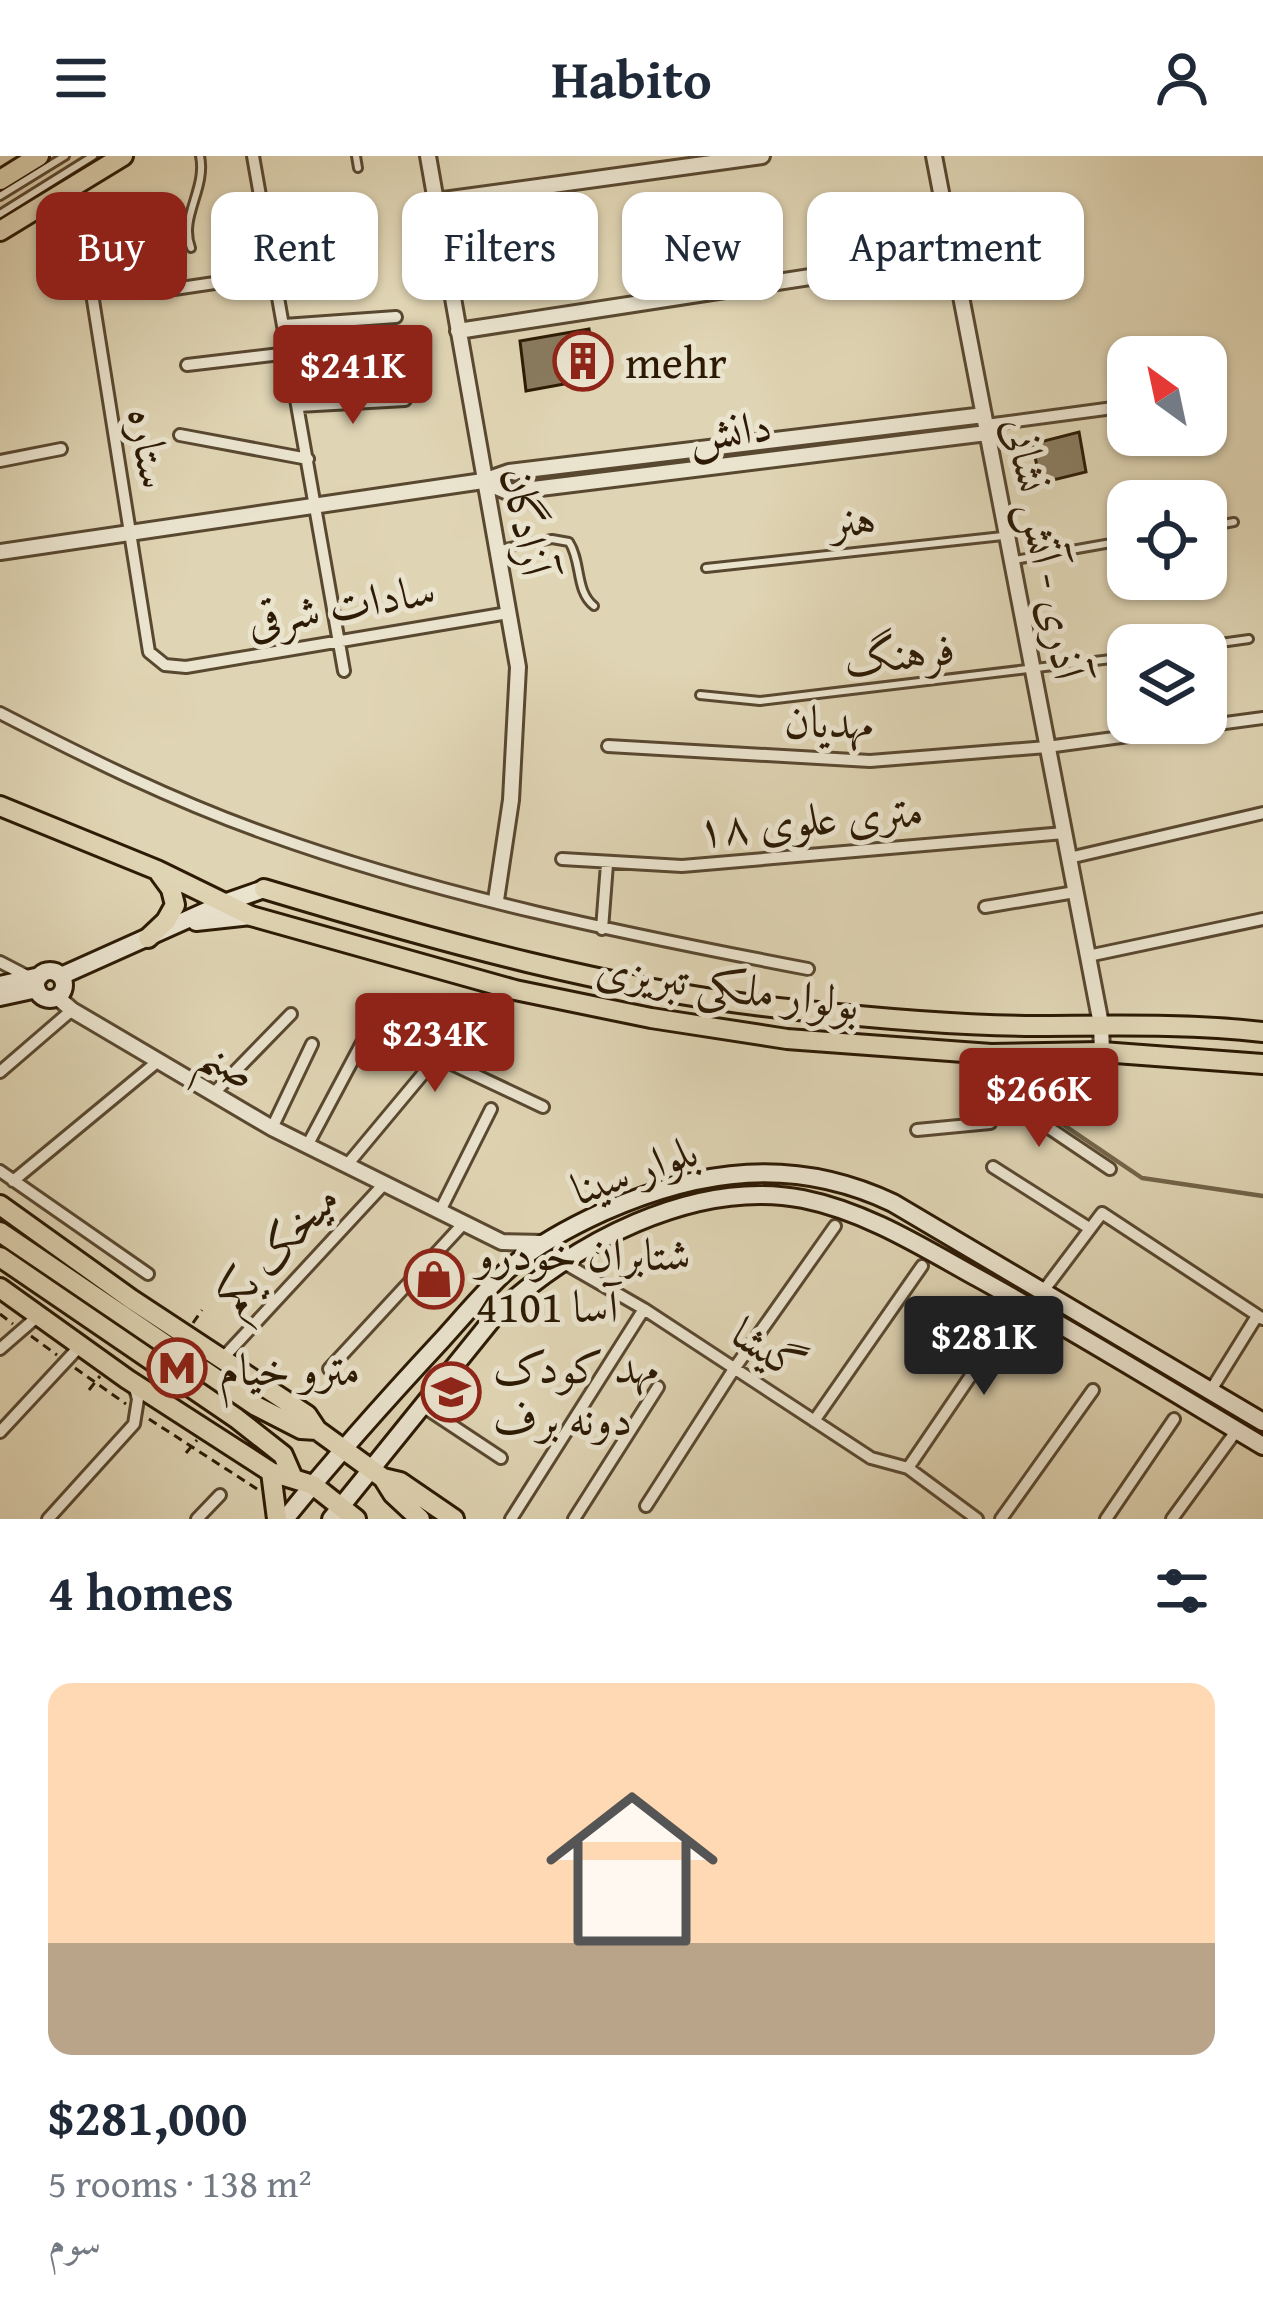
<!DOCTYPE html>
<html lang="en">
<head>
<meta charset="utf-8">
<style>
  :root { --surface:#fff; --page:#f2f2f3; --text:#1f2937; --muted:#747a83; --accent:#8f2418 }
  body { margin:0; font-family:"Gentium Book Plus",Amiri,serif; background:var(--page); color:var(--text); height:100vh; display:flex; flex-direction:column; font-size:45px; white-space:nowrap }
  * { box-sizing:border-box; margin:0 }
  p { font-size:39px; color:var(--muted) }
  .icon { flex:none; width:66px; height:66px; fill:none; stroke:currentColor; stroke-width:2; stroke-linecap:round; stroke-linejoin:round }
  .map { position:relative; height:1363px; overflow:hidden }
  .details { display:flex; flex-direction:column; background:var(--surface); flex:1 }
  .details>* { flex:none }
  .guide { position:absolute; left:36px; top:36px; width:1191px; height:108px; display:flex; gap:24px }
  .needle { width:78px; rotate:327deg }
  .tools { position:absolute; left:1107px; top:180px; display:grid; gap:24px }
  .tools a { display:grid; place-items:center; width:120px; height:120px; border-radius:24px; background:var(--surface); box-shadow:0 3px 9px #0004; font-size:60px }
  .price { position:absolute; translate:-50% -102px; padding:0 27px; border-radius:12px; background:var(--accent); color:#fff; font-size:39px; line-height:78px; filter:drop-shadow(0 3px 6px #0008) }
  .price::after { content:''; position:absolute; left:50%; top:72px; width:36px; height:27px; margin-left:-18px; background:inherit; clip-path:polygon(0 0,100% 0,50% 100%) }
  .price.active { background:#222; color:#fff }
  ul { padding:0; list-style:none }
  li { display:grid; align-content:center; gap:24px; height:636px; padding:0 48px }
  li span { display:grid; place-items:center; height:372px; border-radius:24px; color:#555 }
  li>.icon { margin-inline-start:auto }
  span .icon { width:216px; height:216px; fill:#fffc; stroke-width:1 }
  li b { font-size:51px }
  h2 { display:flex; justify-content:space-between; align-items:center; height:144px; padding:0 48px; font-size:51px }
  .chip { padding:0 42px; border-radius:24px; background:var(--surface); box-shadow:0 3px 9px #0004; font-size:42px; line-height:108px }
  .chip.active { background:var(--accent); color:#fff }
  header { display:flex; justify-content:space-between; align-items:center; height:156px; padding:0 48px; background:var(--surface); font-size:54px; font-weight:700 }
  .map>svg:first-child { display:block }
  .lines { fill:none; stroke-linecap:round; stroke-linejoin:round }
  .stream { stroke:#73644a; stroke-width:4.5 }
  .building { fill:#897b5f; stroke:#2c1a04; stroke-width:3 }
  .service-casing { stroke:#594830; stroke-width:12 }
  .minor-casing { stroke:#594830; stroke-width:16 }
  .tertiary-casing { stroke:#594830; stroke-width:20 }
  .secondary-casing { stroke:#2c1a04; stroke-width:22 }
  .primary-casing { stroke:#2c1a04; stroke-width:24 }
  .trunk-casing { stroke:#2c1a04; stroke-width:24 }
  .path { stroke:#2c1a04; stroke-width:3; stroke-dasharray:9 6; stroke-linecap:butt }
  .service { stroke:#eae3ce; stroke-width:6 }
  .minor { stroke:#eae3ce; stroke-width:10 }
  .tertiary { stroke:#eae3ce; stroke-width:14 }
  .secondary { stroke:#eae3ce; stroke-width:16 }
  .primary { stroke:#dfd4b3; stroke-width:18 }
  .trunk { stroke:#dfd4b3; stroke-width:18 }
  .labels { text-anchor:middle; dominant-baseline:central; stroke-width:10; stroke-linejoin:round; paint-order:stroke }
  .poi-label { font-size:45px; fill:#2c1a04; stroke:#eae3ce; text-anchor:start }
  .street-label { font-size:45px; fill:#2c1a04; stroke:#eae3ce }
</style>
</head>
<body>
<header><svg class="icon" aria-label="menu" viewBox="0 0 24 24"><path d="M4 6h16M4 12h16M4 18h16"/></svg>Habito<svg class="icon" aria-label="person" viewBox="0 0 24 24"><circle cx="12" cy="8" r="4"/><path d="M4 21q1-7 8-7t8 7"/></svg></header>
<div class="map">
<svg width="1263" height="1363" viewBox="0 0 1263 1363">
  <rect width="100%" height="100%" fill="#dfd4b3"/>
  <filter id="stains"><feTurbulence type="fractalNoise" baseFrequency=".00167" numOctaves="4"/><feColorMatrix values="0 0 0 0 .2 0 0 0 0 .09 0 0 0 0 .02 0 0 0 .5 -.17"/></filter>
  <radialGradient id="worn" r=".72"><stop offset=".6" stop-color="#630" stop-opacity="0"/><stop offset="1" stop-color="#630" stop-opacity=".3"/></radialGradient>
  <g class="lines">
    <path class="stream" d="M 1003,928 L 1142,1022 L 1263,1040"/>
  </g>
  <path class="building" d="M 589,173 L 597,222 L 526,235 L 520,185 Z
    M 1079,276 L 1086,316 L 1041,327 L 1032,288 Z"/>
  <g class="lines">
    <g class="service-casing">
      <path id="service" d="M 356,0 L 358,12
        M 0,40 L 65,0
        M 0,58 L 93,0
        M 191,92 C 179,61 207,33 200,0
        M 1206,371 L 1234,366
        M 500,393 L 552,383 L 569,386 C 582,406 575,435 594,450
        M 1015,404 L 1128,384
        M 706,412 L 1003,380
        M 1206,489 L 1249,483
        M 700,539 L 760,545 L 1128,501"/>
    </g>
    <g class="minor-casing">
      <path id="minor" d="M 253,0 L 344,515
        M 79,56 L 149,496 L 165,509 L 186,511 L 508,457
        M 174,133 L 275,118
        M 284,169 L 396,161
        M 187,209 L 289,197
        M 298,250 L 405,244
        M 986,269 L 1128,250
        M 180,279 L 308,303
        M 0,305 L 61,293
        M 0,557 C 87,602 174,645 267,678 C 442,741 626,778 808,813
        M 608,590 L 870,605 L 1047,591 L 1263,562
        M 1069,702 L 1263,657
        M 562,703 L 682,710 L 1064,677
        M 985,751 L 1075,736
        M 602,773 L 607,708
        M 1088,800 L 1263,763
        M 0,806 L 27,820
        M 0,916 L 72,854
        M 994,935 L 1110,1013
        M 213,938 L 291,858
        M 272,972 L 312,888
        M 917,974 L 990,967 L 994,935 L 991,898
        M 307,990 L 365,881
        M 347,1009 L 437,901 L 543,951
        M 993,1011 L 1089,1072
        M 0,1015 L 148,1118
        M 13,1025 L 157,906
        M 440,1055 L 491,953
        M 564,1107 L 644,1153 L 871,1302 L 908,1312 L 977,1363
        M 1044,1134 L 1102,1057 L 1263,1163
        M 0,1193 L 38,1160
        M 222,1203 L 384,1028
        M 329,1213 L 464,1067
        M 1211,1234 L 1257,1160
        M 421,1249 L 501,1302
        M 814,1265 L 922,1110
        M 0,1276 L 80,1190
        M 908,1312 L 1021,1146
        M 646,1350 L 734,1213 L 835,1070
        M 48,1363 L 134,1268 L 138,1243 L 134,1229
        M 197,1363 L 220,1339
        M 511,1363 L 644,1153
        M 574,1363 L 658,1231
        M 1001,1363 L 1093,1234
        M 1106,1363 L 1174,1263
        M 1172,1363 L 1237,1274"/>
    </g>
    <g class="tertiary-casing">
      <path id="tertiary" d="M 428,0 L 518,511 L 511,644 L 496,744
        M 934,0 L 1101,868 L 1102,896
        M 436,45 L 762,0
        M 458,175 L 953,99
        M 483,325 L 508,336 L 987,277
        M 0,396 L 483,325 L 509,316 L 984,259
        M 57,841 L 72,854 L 272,972 L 502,1086 L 545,1087"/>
    </g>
    <g class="secondary-casing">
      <path id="secondary" d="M 196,766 L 251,760
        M36 829a14 14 0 1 1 28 0a14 14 0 1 1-28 0Z
        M 61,820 L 224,747 L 264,733
        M 0,829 L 40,820
        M 0,841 L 37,833
        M 285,1363 C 335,1301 387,1243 441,1185 C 461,1163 481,1139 503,1118 C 531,1092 568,1072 603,1056 C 700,1013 794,1000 893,1047 L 1263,1266
        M 331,1363 L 495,1160 C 571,1088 694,1022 803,1043 C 867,1056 922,1091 978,1122 C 1074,1175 1168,1233 1263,1290"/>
    </g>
    <g class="primary-casing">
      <path id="primary" d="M 0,24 L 39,0
        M 0,75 L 123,0
        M 0,650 L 157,714 L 251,760 L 515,834 L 651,862 L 787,883 L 991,898 L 1102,896 L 1263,908
        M 264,733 C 437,785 617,836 798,854 C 873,862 950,869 1026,870 C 1105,870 1183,867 1263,876
        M 148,782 L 166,765 L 175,749 L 171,733 L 160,718"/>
    </g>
    <g class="trunk-casing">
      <path id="trunk" d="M 0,1049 L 131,1143 L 307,1259 L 317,1274 L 383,1322 L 400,1326 L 454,1363
        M 0,1076 L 256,1250 L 301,1273 L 317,1274
        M 0,1101 L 236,1262 L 283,1299 L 293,1322
        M 0,1132 L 127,1223 L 271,1316 L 313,1329 L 356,1363
        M 271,1316 L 277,1363
        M 383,1322 L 393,1338 L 420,1363"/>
    </g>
    <path class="path" d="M 0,1158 L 13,1168
      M 193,1167 L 202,1154
      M 31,1180 L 57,1199
      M 75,1212 L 126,1248
      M 89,1234 L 100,1220
      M 149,1263 L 257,1333
      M 186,1297 L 197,1284"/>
    <use href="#service" class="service"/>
    <use href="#minor" class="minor"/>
    <use href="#tertiary" class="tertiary"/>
    <use href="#secondary" class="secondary"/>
    <use href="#primary" class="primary"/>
    <use href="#trunk" class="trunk"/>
  </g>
  <defs>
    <g id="building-ring" transform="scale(3)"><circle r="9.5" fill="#eae3ce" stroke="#8f2418" stroke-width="1.5"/><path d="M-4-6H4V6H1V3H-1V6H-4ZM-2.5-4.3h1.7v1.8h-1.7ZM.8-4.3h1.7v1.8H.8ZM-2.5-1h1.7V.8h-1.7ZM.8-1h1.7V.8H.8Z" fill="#8f2418"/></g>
    <g id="shop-ring" transform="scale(3)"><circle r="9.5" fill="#eae3ce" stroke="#8f2418" stroke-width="1.5"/><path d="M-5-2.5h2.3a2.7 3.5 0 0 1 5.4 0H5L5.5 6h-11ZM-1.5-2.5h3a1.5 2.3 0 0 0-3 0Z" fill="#8f2418"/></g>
    <g id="metro-ring" transform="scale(3)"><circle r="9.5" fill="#eae3ce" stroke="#8f2418" stroke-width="1.5"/><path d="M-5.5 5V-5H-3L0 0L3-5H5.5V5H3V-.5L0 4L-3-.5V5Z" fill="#8f2418"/></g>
    <g id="school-ring" transform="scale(3)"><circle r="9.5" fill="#eae3ce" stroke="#8f2418" stroke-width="1.5"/><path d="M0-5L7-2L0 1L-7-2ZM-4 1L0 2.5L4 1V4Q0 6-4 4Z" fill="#8f2418"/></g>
  </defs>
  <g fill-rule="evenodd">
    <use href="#building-ring" x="583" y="205"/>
    <use href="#shop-ring" x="434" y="1123"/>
    <use href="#metro-ring" x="177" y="1212"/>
    <use href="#school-ring" x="451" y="1236"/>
  </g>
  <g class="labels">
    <g class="poi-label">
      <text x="625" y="205">mehr</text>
      <text x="476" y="1097">شتابران خودرو<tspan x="476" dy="52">4101 آسا</tspan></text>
      <text x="493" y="1210">مهد کودک<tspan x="493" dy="52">دونه برف</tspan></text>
      <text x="219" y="1212">مترو خیام</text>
    </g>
    <g class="street-label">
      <text transform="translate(730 273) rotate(-7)">دانش</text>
      <text transform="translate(151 292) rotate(81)">ستاره</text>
      <text transform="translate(853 363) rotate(-6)">هنر</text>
      <text transform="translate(528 365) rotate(79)">آزادگان</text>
      <text transform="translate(1046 392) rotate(79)">آذرى - آتش نشانى</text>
      <text transform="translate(341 448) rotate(-10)">سادات شرقی</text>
      <text transform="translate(899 497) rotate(-6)">فرهنگ</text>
      <text transform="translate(829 565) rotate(2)">مهدیان</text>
      <text transform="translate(810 663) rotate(-5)">۱۸ متری علوی</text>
      <text transform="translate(728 829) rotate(8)">بولوار ملکی تبریزی</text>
      <text transform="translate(229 906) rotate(30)">صنم</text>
      <text transform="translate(634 1013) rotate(-19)">بلوار سینا</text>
      <text transform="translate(276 1091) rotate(-47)">میخک یکم</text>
      <text transform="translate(769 1192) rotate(33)">گیشا</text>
    </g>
  </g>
  <rect width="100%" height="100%" filter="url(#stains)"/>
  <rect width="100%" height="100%" fill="url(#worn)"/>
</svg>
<div class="tools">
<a><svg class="needle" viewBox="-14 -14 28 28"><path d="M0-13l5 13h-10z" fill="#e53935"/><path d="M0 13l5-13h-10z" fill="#747a83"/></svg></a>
<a><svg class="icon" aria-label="locate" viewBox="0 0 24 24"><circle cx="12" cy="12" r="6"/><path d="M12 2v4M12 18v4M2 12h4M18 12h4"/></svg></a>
<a><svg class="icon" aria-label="layers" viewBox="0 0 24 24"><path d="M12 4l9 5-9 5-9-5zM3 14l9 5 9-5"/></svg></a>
</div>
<b class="price" style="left:353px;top:271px">$241K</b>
<b class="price" style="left:435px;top:939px">$234K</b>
<b class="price" style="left:1039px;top:994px">$266K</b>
<b class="price active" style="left:984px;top:1242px">$281K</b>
<div class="guide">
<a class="chip active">Buy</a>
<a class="chip">Rent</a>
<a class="chip">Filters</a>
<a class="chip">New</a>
<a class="chip">Apartment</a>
</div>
</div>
<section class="details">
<h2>4 homes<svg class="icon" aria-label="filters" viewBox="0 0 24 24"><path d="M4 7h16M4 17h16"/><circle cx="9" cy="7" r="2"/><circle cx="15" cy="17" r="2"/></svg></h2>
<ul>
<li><span style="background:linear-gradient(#ffd9b3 70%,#b9a48a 0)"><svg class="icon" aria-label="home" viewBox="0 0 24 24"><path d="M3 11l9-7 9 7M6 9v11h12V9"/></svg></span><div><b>$281,000</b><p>5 rooms · 138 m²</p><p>سوم</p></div></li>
</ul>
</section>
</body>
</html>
